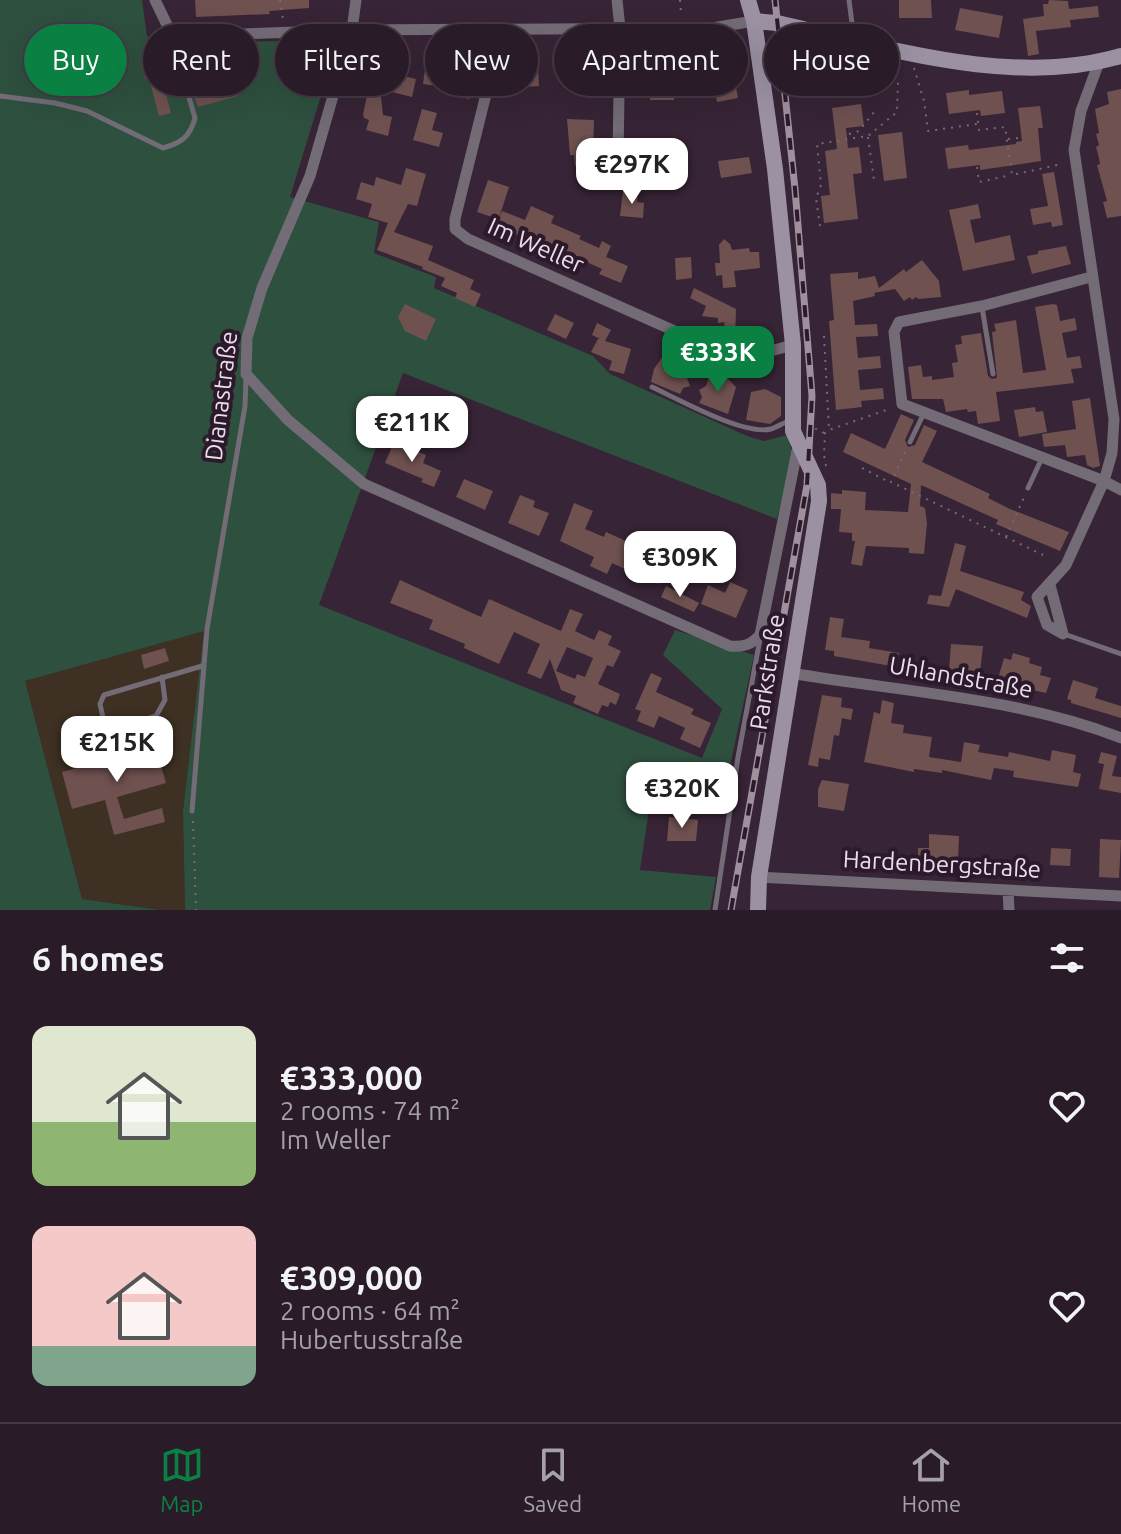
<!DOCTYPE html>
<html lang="en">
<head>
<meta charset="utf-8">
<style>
  :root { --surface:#291b28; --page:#312430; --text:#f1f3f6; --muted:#a5a1a8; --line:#453945; --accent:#0b8043 }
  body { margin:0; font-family:Ubuntu,sans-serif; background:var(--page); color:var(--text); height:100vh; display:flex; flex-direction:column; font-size:30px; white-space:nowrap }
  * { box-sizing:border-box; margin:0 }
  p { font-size:26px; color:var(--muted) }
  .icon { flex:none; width:44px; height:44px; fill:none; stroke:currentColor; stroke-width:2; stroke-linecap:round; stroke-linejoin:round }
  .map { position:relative; height:910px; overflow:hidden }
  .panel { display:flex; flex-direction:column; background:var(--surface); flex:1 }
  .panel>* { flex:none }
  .guide { position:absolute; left:24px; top:24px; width:1074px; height:72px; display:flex; gap:16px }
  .price { position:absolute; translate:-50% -68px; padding:0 18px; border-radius:16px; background:#fff; color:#222; font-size:26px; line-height:52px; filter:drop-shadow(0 2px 4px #0008) }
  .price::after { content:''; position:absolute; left:50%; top:48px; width:24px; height:18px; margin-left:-12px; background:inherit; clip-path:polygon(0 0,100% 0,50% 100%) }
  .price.current { background:var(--accent); color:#fff }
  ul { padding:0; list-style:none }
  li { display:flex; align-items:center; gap:24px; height:200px; padding:0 32px }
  li span { display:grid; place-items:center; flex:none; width:224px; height:160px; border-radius:16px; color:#555 }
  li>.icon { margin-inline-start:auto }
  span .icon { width:96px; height:96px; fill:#fffc; stroke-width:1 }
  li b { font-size:34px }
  h2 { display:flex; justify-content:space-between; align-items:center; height:96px; padding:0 32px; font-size:34px }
  .tag { padding:0 28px; border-radius:36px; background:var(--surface); box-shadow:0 8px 32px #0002,0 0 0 2px var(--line); font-size:28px; line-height:72px }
  .tag.current { background:var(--accent); color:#fff }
  .dock { display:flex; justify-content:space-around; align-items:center; height:112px; border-top:2px solid var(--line); background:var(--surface); font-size:22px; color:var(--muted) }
  .dock a { display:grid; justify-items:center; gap:4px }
  .dock .current { color:var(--accent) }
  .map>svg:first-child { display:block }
  .industrial { fill:#3e3023 }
  .green { fill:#2e503f }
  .building { fill:#6f5150; fill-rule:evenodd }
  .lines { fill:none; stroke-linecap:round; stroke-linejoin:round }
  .path { stroke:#796878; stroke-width:2; stroke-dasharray:2 6; stroke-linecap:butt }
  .lane { stroke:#736c77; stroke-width:5 }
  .street { stroke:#736c77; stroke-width:11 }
  .secondary { stroke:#9b91a3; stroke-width:16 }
  .rail-casing { stroke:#9f909e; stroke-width:7 }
  .rail { stroke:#2c1a2c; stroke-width:4; stroke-dasharray:12; stroke-linecap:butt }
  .labels { text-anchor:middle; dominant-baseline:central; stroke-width:8; stroke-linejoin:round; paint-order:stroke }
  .street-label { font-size:24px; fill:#eadee9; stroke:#2c1a2c }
</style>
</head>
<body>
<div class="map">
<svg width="1121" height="910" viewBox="0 0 1121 910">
  <rect width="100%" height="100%" fill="#372436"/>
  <path class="industrial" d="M 205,630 L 183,811 L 185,910 L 160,910 L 82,899 L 25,681 Z"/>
  <path class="green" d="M 0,0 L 142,0 L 147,36 L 159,43 L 338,40 L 290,197 L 379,222 L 374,253 L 436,277 L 434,288 L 593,356 L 610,374 L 747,436 L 764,441 L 787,435 L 793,455 L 777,519 L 403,373 L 319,605 L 702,758 L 722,709 L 663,655 L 675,630 L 754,655 L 723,798 L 651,796 L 640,870 L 716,877 L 710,910 L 185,910 L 183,811 L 204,631 L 25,681 L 82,899 L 160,910 L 0,910 Z"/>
  <path class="building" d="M 195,0 L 309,0 L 309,8 L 269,11 L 270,14 L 196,17 Z
    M 899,0 L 931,0 L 932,18 L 899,18 Z
    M 1049,0 L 1068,1 L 1069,9 L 1098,6 L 1099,17 L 1070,20 L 1071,27 L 1036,31 L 1039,54 L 1028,56 L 1023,19 L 1044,16 L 1043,4 L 1048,4 Z
    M 960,8 L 1003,16 L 999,38 L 955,30 Z
    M 245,53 L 253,82 L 241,86 L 233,56 Z
    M 163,58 L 167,73 L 161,75 L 171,113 L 159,116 L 149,78 L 145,79 L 141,64 Z
    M 375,59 L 377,70 L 416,79 L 412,97 L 380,89 L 383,115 L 392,117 L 388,136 L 366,130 L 369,120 L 364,118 L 363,114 Z
    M 212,60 L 220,89 L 235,85 L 238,96 L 198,107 L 194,96 L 205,93 L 197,63 Z
    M 426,62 L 442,64 L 441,71 L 474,78 L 469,99 L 452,95 L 453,88 L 423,84 Z
    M 538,65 L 539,86 L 510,88 L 508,67 Z
    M 735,82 L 738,98 L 717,102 L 714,86 Z
    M 674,83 L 674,100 L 650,100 L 650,84 Z
    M 1121,89 L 1121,216 L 1107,218 L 1103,202 L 1107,201 L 1097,165 L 1100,164 L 1099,158 L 1096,147 L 1099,145 L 1096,134 L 1099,133 L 1095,109 L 1109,104 L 1107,92 Z
    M 969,90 L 969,95 L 1002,91 L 1005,113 L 981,116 L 980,110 L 949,114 L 946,93 Z
    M 861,104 L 864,126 L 846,128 L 848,148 L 859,147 L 862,173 L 853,174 L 858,219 L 824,223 L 821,196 L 830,195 L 825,151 L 837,149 L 832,108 Z
    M 1040,106 L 1043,128 L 1038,128 L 1041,161 L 980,170 L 980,165 L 948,169 L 945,148 L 968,145 L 969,150 L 1016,144 L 1016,142 L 1022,141 L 1018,108 Z
    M 422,109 L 437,113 L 432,130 L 443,133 L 439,147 L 413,140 Z
    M 567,119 L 594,120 L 593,156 L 584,156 L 584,165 L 575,166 L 574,155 L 570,155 Z
    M 902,132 L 907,178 L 884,181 L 878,135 Z
    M 650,144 L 671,146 L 669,165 L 648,162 Z
    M 749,157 L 752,173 L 721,178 L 718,161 Z
    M 406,168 L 426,174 L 417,206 L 408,204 L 394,232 L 433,246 L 428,260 L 474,280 L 470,289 L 481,294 L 475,307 L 455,298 L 457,293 L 441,286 L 445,278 L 422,269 L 423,267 L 377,250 L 388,223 L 368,217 L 372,204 L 356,199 L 361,182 L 374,186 L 376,177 L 401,185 Z
    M 1054,172 L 1063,225 L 1052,227 L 1051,222 L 1033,225 L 1030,209 L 1048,206 L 1042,174 Z
    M 488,180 L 509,187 L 499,218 L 502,211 L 525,220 L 531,206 L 554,216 L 551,223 L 581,236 L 579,239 L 599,248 L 602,241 L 611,246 L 606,257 L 628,266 L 621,283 L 599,274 L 602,269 L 580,259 L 578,264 L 552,253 L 553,250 L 496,226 L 498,219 L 477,212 Z
    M 623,191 L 638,192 L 637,202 L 644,203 L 643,218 L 620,216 Z
    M 978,204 L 981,218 L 970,220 L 975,243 L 1010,235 L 1015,260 L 963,271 L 949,210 Z
    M 724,239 L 730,244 L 732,250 L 749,248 L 750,252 L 759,252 L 760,268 L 734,271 L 736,287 L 723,288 L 722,275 L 716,276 L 715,263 L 720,263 L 719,245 Z
    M 1066,246 L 1071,264 L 1032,274 L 1027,256 L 1038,254 L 1038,251 Z
    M 691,257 L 692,278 L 676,280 L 675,258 Z
    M 922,260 L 939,281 L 941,297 L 918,299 L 916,297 L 912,300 L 910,297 L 904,301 L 895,289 L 874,293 L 875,296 L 853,301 L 855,325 L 877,324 L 878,336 L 856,337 L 858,358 L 880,356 L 881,368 L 858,370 L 860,390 L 883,388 L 884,399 L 861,401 L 862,407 L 836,410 L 829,321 L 834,320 L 830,274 L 858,272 L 858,279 L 875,276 L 879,288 L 904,269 L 906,272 Z
    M 694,288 L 736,309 L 735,342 L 727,343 L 724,322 L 718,323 L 718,318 L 702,316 L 706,306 L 690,298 Z
    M 405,304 L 436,319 L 426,341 L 405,331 L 398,317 Z
    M 1053,304 L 1057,305 L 1060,321 L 1075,318 L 1077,330 L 1062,333 L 1067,358 L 1080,356 L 1082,368 L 1071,369 L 1074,383 L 996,392 L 1000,421 L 978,424 L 976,411 L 968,412 L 967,409 L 946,412 L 943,399 L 912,399 L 908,367 L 921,365 L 923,377 L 932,376 L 932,380 L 954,377 L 952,363 L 958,362 L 955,345 L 962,344 L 961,336 L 981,333 L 988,376 L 992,379 L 997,378 L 992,332 L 996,331 L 994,324 L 1016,320 L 1023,373 L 1046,370 L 1035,307 Z
    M 555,314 L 574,323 L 566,339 L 547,330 Z
    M 597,323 L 611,330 L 605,341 L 631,349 L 624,374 L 609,370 L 612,361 L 591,352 L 598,339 L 600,339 L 592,335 Z
    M 663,356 L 681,358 L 691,368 L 687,378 L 690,386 L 683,388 L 680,394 L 651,382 L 654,369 Z
    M 709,377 L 727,378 L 736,387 L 728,414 L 699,403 L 702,397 L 699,390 L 706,386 Z
    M 765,389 L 781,397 L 781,416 L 770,424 L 746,420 L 751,392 Z
    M 1090,398 L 1100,466 L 1093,468 L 1087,465 L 1085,455 L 1067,457 L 1065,445 L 1044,447 L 1042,434 L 1076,429 L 1072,401 Z
    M 1035,407 L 1036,412 L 1043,411 L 1047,432 L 1019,437 L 1014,410 Z
    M 901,414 L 914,420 L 905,440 L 908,447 L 915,445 L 924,425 L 937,431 L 922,462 L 990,494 L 988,498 L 1010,509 L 1069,532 L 1060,551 L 996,524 L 998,520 L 921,485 L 920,506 L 925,508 L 927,523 L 924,554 L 909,553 L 909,548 L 866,546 L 862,566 L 851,564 L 855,541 L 852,541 L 852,533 L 839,532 L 841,509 L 831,509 L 831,493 L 842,494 L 842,490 L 866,492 L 865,510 L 908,512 L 911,484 L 843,452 L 851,433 L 885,449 Z
    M 394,442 L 426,455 L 423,463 L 441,471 L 434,487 L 421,482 L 423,479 L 385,463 Z
    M 464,479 L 493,491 L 485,510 L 456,497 Z
    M 520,495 L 535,501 L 533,507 L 549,513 L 539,536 L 508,523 Z
    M 574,503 L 593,511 L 585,529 L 604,537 L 606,532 L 668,560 L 658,584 L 612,563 L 607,574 L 590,566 L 594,557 L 560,541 Z
    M 955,543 L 966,546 L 960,571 L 1024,592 L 1021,600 L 1031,606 L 1027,618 L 956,589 L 949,607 L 927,604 L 929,595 L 941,596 Z
    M 400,580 L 481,617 L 489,599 L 561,631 L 570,609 L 583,614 L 575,631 L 594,640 L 599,630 L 612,636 L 608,645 L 621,651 L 613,667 L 607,665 L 598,684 L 620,694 L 616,705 L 610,702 L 608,707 L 602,705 L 598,714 L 573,703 L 576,696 L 561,690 L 550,659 L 541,679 L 527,673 L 540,644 L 514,632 L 499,664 L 464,648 L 465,644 L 429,629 L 433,620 L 390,603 ZM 567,647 L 593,658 L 585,677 L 577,674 L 575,679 L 556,671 Z
    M 730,582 L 748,590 L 736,618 L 701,604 L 708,585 L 725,593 Z
    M 666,586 L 699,603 L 694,612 L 661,597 Z
    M 830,617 L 844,619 L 841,637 L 870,641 L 869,648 L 899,653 L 897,667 L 834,656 L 834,651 L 825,650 Z
    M 951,644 L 983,646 L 980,673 L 949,670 Z
    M 165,648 L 169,661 L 144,669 L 141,655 Z
    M 1013,653 L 1030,658 L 1029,663 L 1042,667 L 1040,675 L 1051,678 L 1046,693 L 997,682 L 1004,658 L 1011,660 Z
    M 651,673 L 662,678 L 656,692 L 694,709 L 691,714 L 711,723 L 700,748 L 680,739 L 685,728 L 659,716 L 654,728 L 637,721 L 641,711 L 635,709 Z
    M 1073,680 L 1098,688 L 1095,698 L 1121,706 L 1121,718 L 1071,703 L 1071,700 L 1067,699 Z
    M 822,695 L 842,698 L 841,707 L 853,709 L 851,720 L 842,718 L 839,736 L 834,735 L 830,760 L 819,758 L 818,767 L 808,765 Z
    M 882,700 L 894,703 L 891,723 L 904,725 L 903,733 L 932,737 L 929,757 L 961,762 L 964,742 L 980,745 L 978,752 L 1008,757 L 1009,752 L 1050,761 L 1052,750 L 1076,755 L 1073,772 L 1081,774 L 1078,787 L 1013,777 L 1014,771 L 994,768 L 991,780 L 942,770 L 942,773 L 914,769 L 914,772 L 864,762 L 874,712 L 880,714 Z
    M 154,741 L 166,783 L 117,797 L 124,819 L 162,808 L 165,822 L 114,835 L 105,800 L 72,809 L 62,772 L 95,763 L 90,745 L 101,742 L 106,761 L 136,753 L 134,746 Z
    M 1101,752 L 1117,756 L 1112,776 L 1121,777 L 1121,793 L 1099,789 L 1104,764 L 1098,763 Z
    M 822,780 L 849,784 L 844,811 L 818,807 L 818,789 Z
    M 669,817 L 698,820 L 696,841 L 667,841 Z
    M 929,834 L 959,836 L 958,861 L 918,863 L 918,848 L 929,848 Z
    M 1100,839 L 1121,840 L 1119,878 L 1099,877 Z
    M 1051,848 L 1071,849 L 1070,866 L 1050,865 Z"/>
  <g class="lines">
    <path class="path" d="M 280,0 L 283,19
      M 680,0 L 681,14
      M 914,68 L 924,101 L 928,131 L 977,124
      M 977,113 L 979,130 L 1005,127 L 1012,175 L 1062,164
      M 849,134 L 859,131 L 875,111
      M 868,137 L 874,180
      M 1008,139 L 1019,138
      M 977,167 L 979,182 L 1011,175
      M 820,226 L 816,198 L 821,185 L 817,144 L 868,136 L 897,112 L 898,82 L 893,68
      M 824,336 L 829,430
      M 808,425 L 824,433
      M 905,452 L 891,482 L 1043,555
      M 826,466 L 824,455 L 825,433 L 829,430 L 889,409
      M 862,468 L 889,482
      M 1006,537 L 1025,495
      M 193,821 L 196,910"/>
    <path class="lane" d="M 849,0 L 854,39
      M 0,96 L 55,103 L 87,111 L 163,148 C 181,143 190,137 195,118 L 170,32
      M 982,307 L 993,374
      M 652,387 C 678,399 744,436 771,429 C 777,427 783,423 789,421
      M 910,442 L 924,413
      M 1028,488 L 1042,458
      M 1064,634 L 1121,654
      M 162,677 L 165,700 L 156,716 L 118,728 L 104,722 L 100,704 L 104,695 L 202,666
      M 192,811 L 207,629 L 245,406 L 246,379
      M 715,910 L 738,757 L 760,639"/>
    <path class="street" d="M 155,0 L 170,31 L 184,36 L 352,30 L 712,28 L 754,21
      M 356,0 L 352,30 L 310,176 L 262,288 L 247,338 L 246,374 L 288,420 L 364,484 L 730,646 C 744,647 751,645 760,635 L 798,446
      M 617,0 L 620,28 L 618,158
      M 502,30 L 455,219 L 455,229 L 468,239 L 724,353 L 763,353 L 793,345
      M 1091,277 L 982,306 L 899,322 L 894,332 L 902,404 L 1104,481 L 1121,490
      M 1050,585 L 1063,634 L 1047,625 L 1037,597 L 1066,565 L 1104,481 L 1112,453 L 1114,419 L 1074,150 L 1081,111 L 1099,62
      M 791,673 C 901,692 1016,697 1121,738
      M 759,877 L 1121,896
      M 1008,890 L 1009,910"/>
    <path class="secondary" d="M 748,0 L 754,21 L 775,169 L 793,345 L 793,431 L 818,485 L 819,501 L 759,877 L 758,910
      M 754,21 L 777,23 C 886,47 1011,88 1121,56"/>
    <g class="rail-casing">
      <path id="rail" d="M 731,910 L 807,485 L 812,396 L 795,189 L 775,0"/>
    </g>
    <use href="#rail" class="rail"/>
  </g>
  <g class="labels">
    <g class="street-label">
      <text transform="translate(536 245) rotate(24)">Im Weller</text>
      <text transform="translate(221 396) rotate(-83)">Dianastraße</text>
      <text transform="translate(767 672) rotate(-81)">Parkstraße</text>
      <text transform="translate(961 677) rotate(10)">Uhlandstraße</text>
      <text transform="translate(942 864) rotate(3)">Hardenbergstraße</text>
    </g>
  </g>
</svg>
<b class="price" style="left:632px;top:206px">€297K</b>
<b class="price current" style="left:718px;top:394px">€333K</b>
<b class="price" style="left:412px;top:464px">€211K</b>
<b class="price" style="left:680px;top:599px">€309K</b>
<b class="price" style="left:117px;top:784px">€215K</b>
<b class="price" style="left:682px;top:830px">€320K</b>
<div class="guide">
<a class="tag current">Buy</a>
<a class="tag">Rent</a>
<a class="tag">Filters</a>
<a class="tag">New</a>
<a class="tag">Apartment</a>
<a class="tag">House</a>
</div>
</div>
<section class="panel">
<h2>6 homes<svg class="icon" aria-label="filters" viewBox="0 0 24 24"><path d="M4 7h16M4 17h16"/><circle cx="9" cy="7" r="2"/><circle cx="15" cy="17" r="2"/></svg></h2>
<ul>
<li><span style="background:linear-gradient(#dfe7d0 60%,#8fb573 0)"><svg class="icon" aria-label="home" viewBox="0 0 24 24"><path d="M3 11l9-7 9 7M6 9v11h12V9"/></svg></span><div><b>€333,000</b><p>2 rooms · 74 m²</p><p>Im Weller</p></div><svg class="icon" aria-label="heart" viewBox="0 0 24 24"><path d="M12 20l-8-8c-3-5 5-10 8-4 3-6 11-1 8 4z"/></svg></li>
<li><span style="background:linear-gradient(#f6c9c9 75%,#7fa58c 0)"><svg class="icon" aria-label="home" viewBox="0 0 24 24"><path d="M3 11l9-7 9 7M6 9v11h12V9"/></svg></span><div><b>€309,000</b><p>2 rooms · 64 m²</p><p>Hubertusstraße</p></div><svg class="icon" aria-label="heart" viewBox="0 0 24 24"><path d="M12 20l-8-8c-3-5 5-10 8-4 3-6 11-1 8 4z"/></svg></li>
</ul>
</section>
<nav class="dock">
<a class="current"><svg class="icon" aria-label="map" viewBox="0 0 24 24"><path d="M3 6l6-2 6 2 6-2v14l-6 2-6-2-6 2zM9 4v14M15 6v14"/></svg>Map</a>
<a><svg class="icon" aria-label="saved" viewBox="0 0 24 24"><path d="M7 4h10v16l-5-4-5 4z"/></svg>Saved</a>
<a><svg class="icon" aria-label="home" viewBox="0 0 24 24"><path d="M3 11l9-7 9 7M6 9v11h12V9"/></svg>Home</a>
</nav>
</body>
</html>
